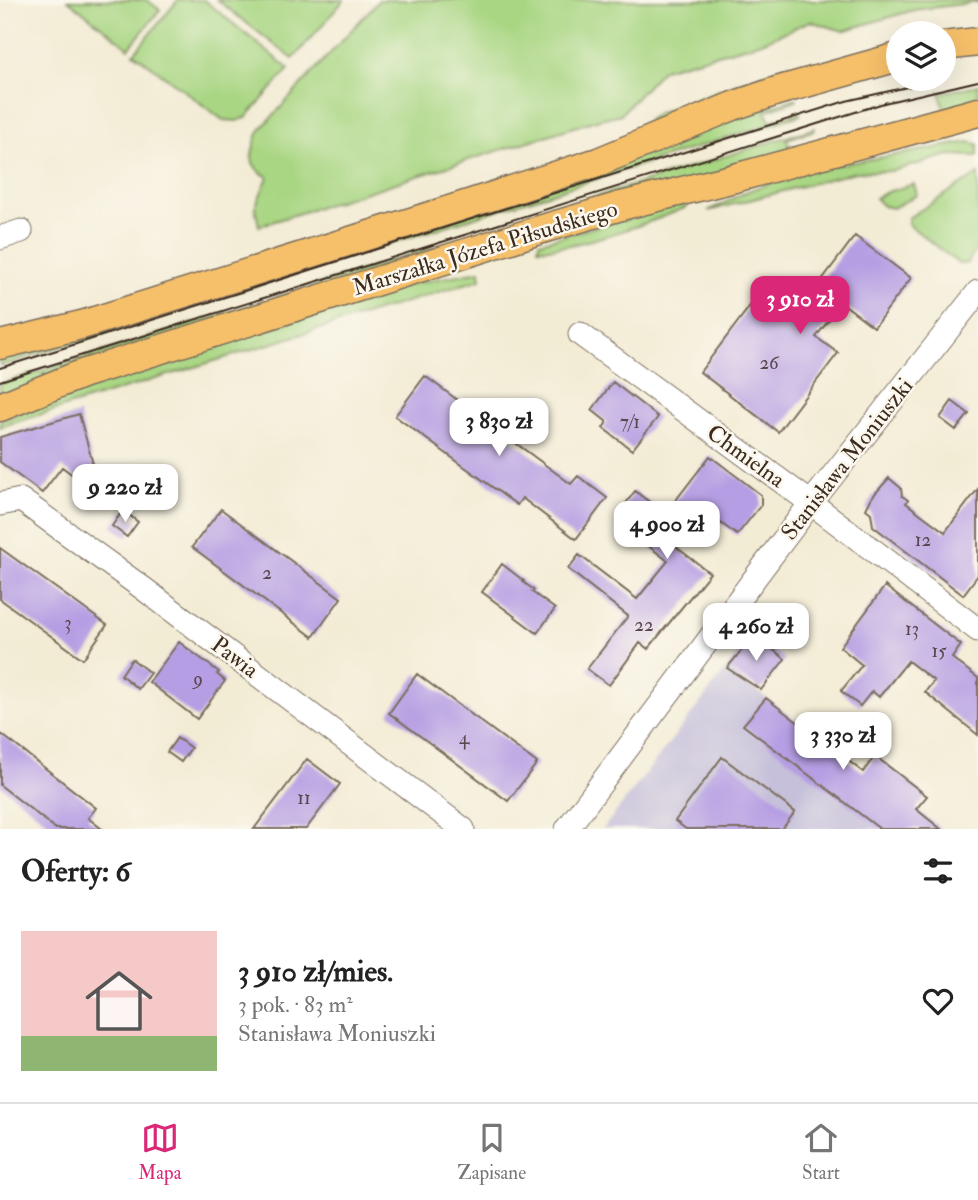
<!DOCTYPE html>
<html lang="pl">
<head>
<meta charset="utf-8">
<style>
  :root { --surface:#fff; --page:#f2f2f2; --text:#222; --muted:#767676; --line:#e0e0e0; --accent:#db2777 }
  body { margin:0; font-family:"IM FELL Double Pica",serif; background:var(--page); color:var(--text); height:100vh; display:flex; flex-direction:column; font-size:26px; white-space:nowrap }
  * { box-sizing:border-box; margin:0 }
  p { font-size:23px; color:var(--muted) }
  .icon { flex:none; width:38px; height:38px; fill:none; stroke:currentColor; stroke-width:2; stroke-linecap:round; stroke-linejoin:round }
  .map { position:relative; height:829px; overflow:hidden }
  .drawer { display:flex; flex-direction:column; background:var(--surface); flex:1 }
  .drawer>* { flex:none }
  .buttons { position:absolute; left:886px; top:21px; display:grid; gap:14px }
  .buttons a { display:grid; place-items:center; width:70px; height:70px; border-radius:50%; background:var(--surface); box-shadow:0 7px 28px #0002; font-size:35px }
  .price { position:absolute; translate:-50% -60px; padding:0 16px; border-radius:14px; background:#fff; color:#222; font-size:23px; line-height:46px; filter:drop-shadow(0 2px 4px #0008) }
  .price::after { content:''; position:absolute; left:50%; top:42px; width:21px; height:16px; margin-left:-10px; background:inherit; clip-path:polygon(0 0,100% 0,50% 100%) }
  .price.current { background:var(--accent); color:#fff }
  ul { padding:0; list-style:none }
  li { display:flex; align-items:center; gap:21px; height:175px; padding:0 21px }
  li span { display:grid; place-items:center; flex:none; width:196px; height:140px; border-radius:0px; color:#555 }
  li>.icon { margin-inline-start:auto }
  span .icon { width:84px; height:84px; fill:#fffc; stroke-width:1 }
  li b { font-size:30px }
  h2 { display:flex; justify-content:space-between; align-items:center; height:84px; padding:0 21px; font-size:30px }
  .dock { display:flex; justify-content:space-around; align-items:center; height:98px; border-top:2px solid var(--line); background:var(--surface); font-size:19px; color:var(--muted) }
  .dock a { display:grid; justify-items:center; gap:4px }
  .dock .current { color:var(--accent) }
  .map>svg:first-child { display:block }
  .industrial { fill:#c6c0da }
  .green { fill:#a8d682; stroke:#728050; stroke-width:2 }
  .building { fill:#b59ee3 }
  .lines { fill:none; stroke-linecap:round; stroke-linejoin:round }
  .minor-casing { stroke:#7b6e5e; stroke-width:25 }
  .major-casing { stroke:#7b6e5e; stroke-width:31 }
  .minor { stroke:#fff; stroke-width:23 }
  .major { stroke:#f6c06b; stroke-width:28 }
  .tram { stroke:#3b2a1e; stroke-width:2 }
  .labels { text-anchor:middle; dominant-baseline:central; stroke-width:5; stroke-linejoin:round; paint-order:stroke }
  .number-label { font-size:19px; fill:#5a474f }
  .street-label { font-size:23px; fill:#3b2a1e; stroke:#fbf7ec }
</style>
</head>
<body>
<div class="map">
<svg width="978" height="829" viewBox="0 0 978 829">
  <rect width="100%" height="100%" fill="#fbf7ec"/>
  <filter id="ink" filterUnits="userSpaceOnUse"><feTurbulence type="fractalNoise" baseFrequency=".0143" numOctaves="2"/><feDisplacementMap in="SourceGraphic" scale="14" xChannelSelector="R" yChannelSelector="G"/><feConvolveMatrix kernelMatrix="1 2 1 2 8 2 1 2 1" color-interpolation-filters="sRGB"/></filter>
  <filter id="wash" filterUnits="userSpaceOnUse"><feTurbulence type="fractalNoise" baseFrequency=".00686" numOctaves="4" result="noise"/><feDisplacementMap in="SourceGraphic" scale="28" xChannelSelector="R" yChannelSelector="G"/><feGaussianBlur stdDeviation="1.57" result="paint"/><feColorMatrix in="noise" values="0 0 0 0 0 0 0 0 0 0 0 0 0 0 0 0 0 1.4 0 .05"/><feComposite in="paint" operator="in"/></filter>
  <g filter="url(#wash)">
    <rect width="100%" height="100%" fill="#f3ecd5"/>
    <path class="industrial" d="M 727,668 L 863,772 L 941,829 L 603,829 Z"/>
    <path class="green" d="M 68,0 L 147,0 L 160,10 L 129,48 Z
      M 178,0 L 204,0 L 289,69 L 246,118 L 237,121 L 223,120 L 134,53 Z
      M 217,0 L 344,0 L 293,59 Z
      M 379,0 L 978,0 L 978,2 L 914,10 L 843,31 L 810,21 L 762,42 L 663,69 L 621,114 L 596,120 L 259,226 L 255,207 L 268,177 C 245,165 251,153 259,131 Z
      M 790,64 L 753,87 L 635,134 L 631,132 L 658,113 Z
      M 978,85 L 978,99 L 944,109 L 940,93 Z
      M 796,98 L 797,100 L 766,111 L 770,121 L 799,112 L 800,115 L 0,366 L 0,357 Z
      M 815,128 L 815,130 L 787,139 L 790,152 L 0,395 L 0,384 Z
      M 969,142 L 978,144 L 978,156 L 949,155 L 893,171 L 855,172 L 708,211 L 750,190 L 809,170 Z
      M 978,174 L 978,248 L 967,263 L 959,264 L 909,225 L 908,218 Z
      M 914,184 L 917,195 L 893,208 L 883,206 L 875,198 L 887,192 Z
      M 685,203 L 687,207 C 655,221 571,251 538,248 L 539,242 Z
      M 480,271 L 481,279 L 0,427 L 0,421 L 81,388 L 405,285 Z"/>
    <g id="blocks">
      <path class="building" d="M 855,236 L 911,278 L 874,327 L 842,303 L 816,337 L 838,353 L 778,432 L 700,372 L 759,294 L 800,325 L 826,290 L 818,285 Z
        M 425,376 L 571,484 L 578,476 L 607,498 L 576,539 L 522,498 L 517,505 L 395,416 Z
        M 613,382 L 658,417 L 632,450 L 603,428 L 607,422 L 592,410 Z
        M 952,401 L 969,414 L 956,430 L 940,418 Z
        M 79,414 L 93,464 L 124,488 L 112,504 L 62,467 L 42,493 L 0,462 L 0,437 Z
        M 710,456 L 761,495 L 761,505 L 737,535 L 703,510 L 675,546 L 710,573 L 648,649 L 640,643 L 609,685 L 587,669 L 628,616 L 568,569 L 579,555 L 637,599 L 668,561 L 638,538 L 646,528 L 637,516 L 624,506 L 635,491 L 665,514 Z
        M 889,478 L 901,488 L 902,496 L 908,500 L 906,503 L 945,532 L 978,489 L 978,575 L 963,595 L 873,526 L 871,513 L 866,509 L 872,497 Z
        M 221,509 L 341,598 L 313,637 L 192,547 Z
        M 123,510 L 138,522 L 127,537 L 112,526 Z
        M 0,548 L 107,625 L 83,659 L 0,599 Z
        M 502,564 L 524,581 L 523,582 L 534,590 L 532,592 L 555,609 L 537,633 L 482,592 Z
        M 885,586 L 961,645 L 952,658 L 978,678 L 978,735 L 925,692 L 934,681 L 908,661 L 879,697 L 872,691 L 860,706 L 841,691 L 862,665 L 840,647 Z
        M 754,635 L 785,659 L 761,690 L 727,668 Z
        M 179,642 L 219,672 L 217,674 L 225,681 L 197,719 L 149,682 Z
        M 132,659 L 150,673 L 138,689 L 121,675 Z
        M 417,674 L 537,763 L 508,801 L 389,713 Z
        M 766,698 L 863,772 L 875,756 L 927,796 L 916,809 L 941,829 L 880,829 L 743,725 Z
        M 0,733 L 96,808 L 88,818 L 102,829 L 56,829 L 0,785 Z
        M 177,738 L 191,748 L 181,762 L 167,752 Z
        M 722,757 L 795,812 L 782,829 L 686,829 L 675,821 Z
        M 307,759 L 340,784 L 306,829 L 254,829 Z"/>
    </g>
  </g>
  <g filter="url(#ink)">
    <use href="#blocks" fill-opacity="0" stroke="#7b6e5e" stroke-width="2"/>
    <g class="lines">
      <g class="minor-casing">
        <path id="minor" d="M 0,238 L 21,231
          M 580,334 L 811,503 L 978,630
          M 0,504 L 21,500 L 144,589 L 463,829
          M 567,829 L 811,503 L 978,292"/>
      </g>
      <g class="major-casing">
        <path id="major" d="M 943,46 L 978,42
          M 0,345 L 85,324 L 462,206 L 598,162 L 733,106 L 777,91 L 898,57
          M 0,407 L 82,374 L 549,227 L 621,206 L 731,179 L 978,112"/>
      </g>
      <use href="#minor" class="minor"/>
      <use href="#major" class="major"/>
      <path class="tram" d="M 0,368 L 846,101 L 916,85
        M 0,381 L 884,103 L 978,81"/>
    </g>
  </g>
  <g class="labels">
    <g class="number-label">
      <text x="769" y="363">26</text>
      <text x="630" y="422">7/1</text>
      <text x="923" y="540">12</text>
      <text x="267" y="573">2</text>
      <text x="68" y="623">3</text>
      <text x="644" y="625">22</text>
      <text x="912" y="629">13</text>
      <text x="939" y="651">15</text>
      <text x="198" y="679">9</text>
      <text x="464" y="738">4</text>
      <text x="304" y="798">11</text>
    </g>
    <g class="street-label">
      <text transform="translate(485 248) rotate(-17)">Marszałka Józefa Piłsudskiego</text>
      <text transform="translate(746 456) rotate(36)">Chmielna</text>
      <text transform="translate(847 459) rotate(-52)">Stanisława Moniuszki</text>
      <text transform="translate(235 657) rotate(37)">Pawia</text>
    </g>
  </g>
</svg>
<div class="buttons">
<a><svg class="icon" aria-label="layers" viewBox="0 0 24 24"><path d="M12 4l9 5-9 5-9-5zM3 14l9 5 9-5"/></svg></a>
</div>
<b class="price current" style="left:800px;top:336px">3 910 zł</b>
<b class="price" style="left:499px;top:458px">3 830 zł</b>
<b class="price" style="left:125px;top:524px">9 220 zł</b>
<b class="price" style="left:667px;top:561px">4 900 zł</b>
<b class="price" style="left:756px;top:663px">4 260 zł</b>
<b class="price" style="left:843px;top:772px">3 330 zł</b>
</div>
<section class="drawer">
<h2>Oferty: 6<svg class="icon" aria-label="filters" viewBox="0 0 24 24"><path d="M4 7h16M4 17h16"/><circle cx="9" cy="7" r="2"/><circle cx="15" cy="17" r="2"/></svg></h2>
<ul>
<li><span style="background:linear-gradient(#f6c9c9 75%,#8fb573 0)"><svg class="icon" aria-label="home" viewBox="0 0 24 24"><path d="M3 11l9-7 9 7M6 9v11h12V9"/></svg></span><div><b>3 910 zł/mies.</b><p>3 pok. · 83 m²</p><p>Stanisława Moniuszki</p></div><svg class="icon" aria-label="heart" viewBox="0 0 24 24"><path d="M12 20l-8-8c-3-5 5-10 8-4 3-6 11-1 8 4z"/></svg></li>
</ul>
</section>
<nav class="dock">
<a class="current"><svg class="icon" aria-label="map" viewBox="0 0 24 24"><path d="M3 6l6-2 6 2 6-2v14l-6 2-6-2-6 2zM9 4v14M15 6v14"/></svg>Mapa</a>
<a><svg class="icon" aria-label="saved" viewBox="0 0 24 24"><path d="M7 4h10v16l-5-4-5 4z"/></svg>Zapisane</a>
<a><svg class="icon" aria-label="home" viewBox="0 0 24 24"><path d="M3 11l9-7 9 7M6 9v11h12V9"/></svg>Start</a>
</nav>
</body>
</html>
